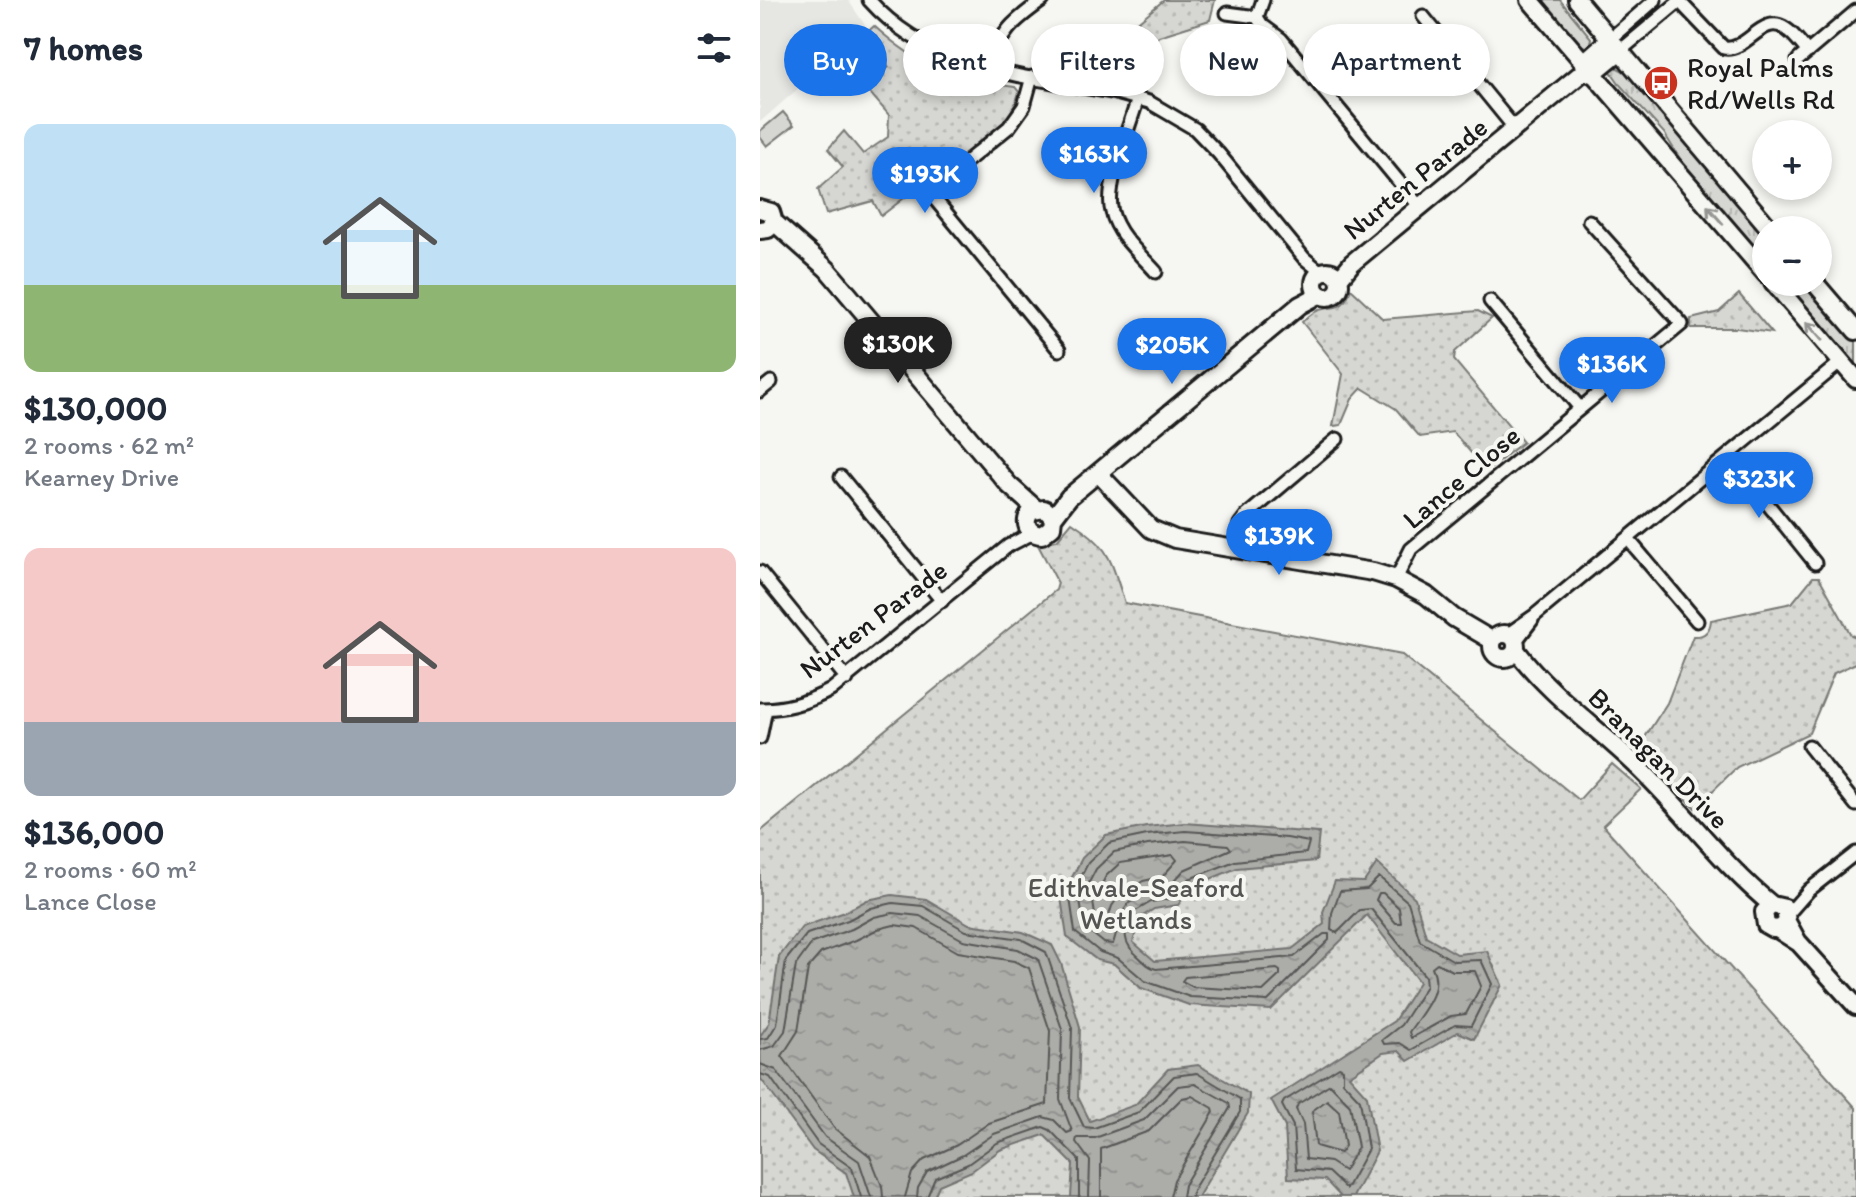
<!DOCTYPE html>
<html lang="en">
<head>
<meta charset="utf-8">
<style>
  :root { --surface:#fff; --page:#f6f6f7; --text:#1f2937; --muted:#747a83; --accent:#1a73e8 }
  body { margin:0; font-family:Itim,sans-serif; background:var(--page); color:var(--text); height:100vh; display:flex; flex-direction:column; font-size:30px; white-space:nowrap }
  * { box-sizing:border-box; margin:0 }
  p { font-size:26px; color:var(--muted) }
  .icon { flex:none; width:44px; height:44px; fill:none; stroke:currentColor; stroke-width:2; stroke-linecap:round; stroke-linejoin:round }
  .map { position:relative; flex:1; overflow:hidden }
  .drawer { display:flex; flex-direction:column; background:var(--surface); width:760px }
  .drawer>* { flex:none }
  .hud { position:absolute; left:24px; top:24px; width:760px; height:72px; display:flex; gap:16px }
  .buttons { position:absolute; left:992px; top:120px; display:grid; gap:16px }
  .buttons a { display:grid; place-items:center; width:80px; height:80px; border-radius:50%; background:var(--surface); box-shadow:0 4px 12px #0003; font-size:40px }
  .price { position:absolute; translate:-50% -68px; padding:0 18px; border-radius:28px; background:var(--accent); color:#fff; font-size:26px; line-height:52px; filter:drop-shadow(0 2px 4px #0008) }
  .price::after { content:''; position:absolute; left:50%; top:48px; width:24px; height:18px; margin-left:-12px; background:inherit; clip-path:polygon(0 0,100% 0,50% 100%) }
  .price.selected { background:#222; color:#fff }
  ul { padding:0; list-style:none }
  li { display:grid; align-content:center; gap:16px; height:424px; padding:0 24px }
  li span { display:grid; place-items:center; height:248px; border-radius:16px; color:#555 }
  li>.icon { margin-inline-start:auto }
  span .icon { width:144px; height:144px; fill:#fffc; stroke-width:1 }
  li b { font-size:34px }
  h2 { display:flex; justify-content:space-between; align-items:center; height:96px; padding:0 24px; font-size:34px }
  .tag { padding:0 28px; border-radius:36px; background:var(--surface); box-shadow:0 4px 12px #0003; font-size:28px; line-height:72px }
  .tag.selected { background:var(--accent); color:#fff }
  main { display:flex; flex:1; min-height:0 }
  .map>svg:first-child { display:block }
  .built { fill:#e6e6e2 }
  .grass { fill:url(#grass-tufts); stroke:#797977; stroke-width:2 }
  .park { fill:url(#park-dots); stroke:#797977; stroke-width:2 }
  .pitch { fill:#d6d6d2; stroke:#797977; stroke-width:2 }
  .water { fill:url(#water-ripples); stroke:#727271; stroke-width:2 }
  .lines { fill:none; stroke-linecap:round; stroke-linejoin:round }
  .shore { stroke:#565654; stroke-width:2 }
  .street-casing { stroke:#1c1c1c; stroke-width:17 }
  .secondary-casing { stroke:#1c1c1c; stroke-width:22 }
  .primary-casing { stroke:#1c1c1c; stroke-width:22 }
  .street { stroke:#f6f6f2; stroke-width:11 }
  .secondary { stroke:#f6f6f2; stroke-width:16 }
  .primary { stroke:#f6f6f2; stroke-width:16 }
  .oneway { stroke:#949492 }
  .labels { text-anchor:middle; dominant-baseline:central; stroke-width:8; stroke-linejoin:round; paint-order:stroke }
  .poi-label { font-size:28px; fill:#1c1c1c; stroke:#f6f6f2; text-anchor:start }
  .street-label { font-size:28px; fill:#1c1c1c; stroke:#f6f6f2 }
  .park-label { font-size:28px; fill:#545453; stroke:#f6f6f2 }
</style>
</head>
<body>
<main>
<section class="drawer">
<h2>7 homes<svg class="icon" aria-label="filters" viewBox="0 0 24 24"><path d="M4 7h16M4 17h16"/><circle cx="9" cy="7" r="2"/><circle cx="15" cy="17" r="2"/></svg></h2>
<ul>
<li><span style="background:linear-gradient(#bfe0f5 65%,#8fb573 0)"><svg class="icon" aria-label="home" viewBox="0 0 24 24"><path d="M3 11l9-7 9 7M6 9v11h12V9"/></svg></span><div><b>$130,000</b><p>2 rooms · 62 m²</p><p>Kearney Drive</p></div></li>
<li><span style="background:linear-gradient(#f6c9c9 70%,#9aa5b1 0)"><svg class="icon" aria-label="home" viewBox="0 0 24 24"><path d="M3 11l9-7 9 7M6 9v11h12V9"/></svg></span><div><b>$136,000</b><p>2 rooms · 60 m²</p><p>Lance Close</p></div></li>
</ul>
</section>
<div class="map">
<svg width="1096" height="1197" viewBox="0 0 1096 1197">
  <defs>
    <pattern id="grass-tufts" width="24" height="20" patternUnits="userSpaceOnUse" patternTransform="scale(2)"><rect width="24" height="20" fill="#d6d6d2"/><path d="M3 7l-1-3M5 7V3M7 7l1-3M15 17l-1-3M17 17v-4M19 17l1-3" fill="none" stroke="#b7b7b4"/></pattern>
    <pattern id="park-dots" width="8" height="8" patternUnits="userSpaceOnUse" patternTransform="scale(2)"><rect width="8" height="8" fill="#d6d6d2"/><path d="M2 2h.1M6 6h.1" fill="none" stroke="#b7b7b4" stroke-width="1.8" stroke-linecap="round"/></pattern>
    <pattern id="water-ripples" width="26" height="14" patternUnits="userSpaceOnUse" patternTransform="scale(2)"><rect width="26" height="14" fill="#acaca9"/><path d="M2 4q2-2 4 0t4 0M15 11q2-2 4 0t4 0" fill="none" stroke="#939391"/></pattern>
  </defs>
  <rect width="100%" height="100%" fill="#f6f6f2"/>
  <filter id="ink" filterUnits="userSpaceOnUse"><feTurbulence type="fractalNoise" baseFrequency=".0125" numOctaves="2"/><feDisplacementMap in="SourceGraphic" scale="16" xChannelSelector="R" yChannelSelector="G"/><feConvolveMatrix kernelMatrix="1 2 1 2 8 2 1 2 1" color-interpolation-filters="sRGB"/></filter>
  <g filter="url(#ink)">
    <path class="built" d="M 0,0 L 88,0 L 107,28 L 0,122 Z"/>
    <path class="grass" d="M 779,0 L 800,0 L 831,38 L 829,48 L 819,45 Z
      M 854,66 L 869,74 L 900,106 L 1006,233 L 1006,264 L 925,167 L 904,133 L 861,86 L 850,70 Z
      M 1022,282 L 1047,282 L 1096,339 L 1096,369 Z"/>
    <path class="park" d="M 404,0 L 455,0 L 450,20 L 399,36 L 386,47 L 362,35 Z
      M 114,26 C 162,69 193,79 255,87 L 259,92 C 252,128 210,153 182,176 L 176,181 L 166,181 L 121,216 L 113,201 L 66,214 L 58,189 L 83,167 L 68,149 L 84,131 L 103,154 L 128,137 L 129,115 L 104,86 L 129,67 L 103,36 Z
      M 591,289 L 623,319 L 718,311 L 732,318 L 695,352 L 694,360 L 763,442 L 727,471 L 693,432 L 660,437 L 636,409 L 602,388 L 592,399 L 581,425 L 573,426 L 583,374 L 542,322 C 548,317 553,312 559,310 C 579,305 582,311 591,289 Z
      M 979,294 L 1012,333 L 977,328 L 931,328 L 931,319 L 959,312 Z
      M 312,522 C 352,548 350,560 365,603 L 642,655 L 819,800 L 852,764 L 881,789 L 843,825 L 1096,1108 L 1096,1197 L 0,1197 L 0,832 L 296,590 L 298,583 L 277,543 L 297,540 Z
      M 1053,577 L 1059,577 L 1091,635 L 1096,637 L 1096,663 L 1074,673 L 1049,733 L 977,767 L 935,808 L 878,748 L 907,703 L 933,636 C 944,637 950,631 951,620 L 1032,603 Z"/>
    <path class="pitch" d="M 23,112 L 34,125 L 7,146 L 0,137 L 0,131 Z"/>
    <path class="water" d="M 425,823 L 559,833 L 556,861 L 477,868 L 433,886 L 418,905 L 394,909 L 380,918 L 373,942 L 395,961 L 532,949 L 564,924 L 563,912 L 575,881 L 604,882 L 617,863 L 655,898 L 666,936 L 697,954 L 727,951 L 742,985 L 714,1039 L 698,1032 L 648,1061 L 639,1051 L 623,1053 L 589,1076 L 607,1096 L 617,1151 L 593,1197 L 581,1197 L 565,1180 L 528,1178 L 525,1127 L 511,1100 L 634,1021 L 659,982 L 607,915 L 511,1010 L 429,1005 L 381,988 L 354,964 L 337,960 L 307,937 L 301,898 L 322,858 L 346,835 L 386,827 Z
      M 132,895 L 166,899 L 209,924 L 263,932 L 292,945 L 301,963 L 320,1027 L 318,1097 L 330,1121 L 375,1105 L 408,1069 L 438,1065 L 489,1094 L 488,1113 L 438,1197 L 311,1197 L 313,1164 L 284,1135 L 240,1150 L 212,1171 L 179,1185 L 174,1197 L 94,1197 L 86,1173 L 53,1150 L 1,1079 L 0,1036 L 9,1023 L 19,957 L 42,927 L 85,912 L 107,900 Z"/>
    <g class="lines">
      <path class="shore" d="M 425,831 L 527,838 L 549,842 L 546,853 L 475,861 L 429,879 L 414,898 L 391,902 L 374,912 C 363,933 361,942 380,958 C 385,963 389,967 396,969 L 534,957 L 564,934 L 569,934 L 569,940 L 508,1001 L 430,997 L 385,981 L 358,958 L 340,952 L 315,932 L 310,898 L 328,863 L 349,843 L 387,835 Z
        M 425,841 L 468,845 L 471,849 L 424,870 L 408,888 L 388,892 L 369,903 L 362,913 L 353,944 L 344,943 L 324,927 L 320,900 L 336,869 L 354,852 L 388,845 Z
        M 413,855 L 417,860 L 402,877 L 383,881 L 359,896 L 352,906 L 346,925 L 336,921 L 333,902 L 346,876 L 360,863 Z
        M 619,877 L 648,902 L 660,941 L 694,961 L 721,960 L 732,984 L 711,1026 L 695,1025 L 651,1050 L 640,1043 L 624,1044 L 622,1040 L 641,1025 L 666,986 L 665,976 L 611,909 L 600,910 L 577,933 L 571,930 L 572,913 L 580,891 L 607,889 Z
        M 619,893 L 623,893 L 639,908 L 641,923 L 636,923 L 616,900 Z
        M 677,963 L 693,971 L 715,971 L 721,986 L 706,1014 L 691,1016 L 651,1038 L 649,1032 C 662,1012 684,991 672,967 Z
        M 517,969 L 520,971 L 520,975 L 503,991 L 433,987 L 422,981 L 425,977 Z
        M 0,1039 L 8,1038 L 17,1024 L 26,960 L 47,934 L 88,920 L 111,908 L 133,903 L 163,906 L 206,931 L 261,939 L 286,952 L 312,1028 L 310,1098 L 324,1127 L 334,1128 L 379,1112 L 414,1076 L 437,1073 L 480,1099 L 480,1112 L 433,1190 L 432,1197
        M 0,1050 L 14,1046 L 25,1031 L 36,965 L 52,943 L 92,929 L 114,917 L 133,913 L 160,916 L 203,940 L 258,949 L 278,959 L 302,1029 L 300,1099 L 312,1131 L 307,1133 L 294,1120 L 283,1117 L 234,1134 L 203,1155 L 167,1172 L 158,1188 L 157,1197
        M 0,1064 L 16,1070 L 65,1137 L 99,1161 L 111,1197
        M 579,1067 L 583,1069 L 583,1082 L 600,1100 L 608,1149 L 586,1189 L 568,1172 L 536,1169 L 533,1126 L 522,1105 L 524,1101 Z
        M 0,1074 L 10,1077 L 58,1144 L 92,1168 L 101,1197
        M 570,1084 L 590,1105 L 598,1147 L 584,1171 L 570,1162 L 546,1159 L 543,1124 L 536,1109 L 538,1104 Z
        M 567,1100 L 579,1111 L 585,1146 L 580,1153 L 556,1146 L 552,1111 Z
        M 123,1197 L 122,1186 L 110,1156 L 74,1128 L 22,1056 L 38,1031 L 48,968 L 61,953 L 96,940 L 118,929 L 134,925 L 156,928 L 198,952 L 254,961 L 269,968 L 290,1031 L 287,1104 L 229,1123 L 197,1145 L 164,1160 L 152,1173 L 145,1197
        M 167,1197 L 175,1178 L 208,1164 L 237,1143 L 283,1127 L 290,1130 L 319,1160 L 319,1197
        M 329,1197 L 330,1161 L 316,1142 L 317,1138 L 335,1138 L 384,1120 L 418,1086 L 435,1084 L 469,1103 L 470,1108 L 424,1185 L 422,1197
        M 341,1197 L 341,1149 L 389,1131 L 422,1098 L 432,1096 L 453,1108 L 454,1112 L 414,1180 L 410,1197"/>
      <g class="street-casing">
        <path id="street" d="M 109,0 C 173,72 268,76 356,93 L 389,102 L 435,129 L 459,154 L 544,258 L 561,272
          M 919,1 L 964,48 C 987,52 1003,12 1026,29 C 1034,34 1041,44 1048,52
          M 467,13 L 497,17 L 502,25 L 521,39 L 659,206
          M 663,16 L 756,130
          M 497,17 L 503,0
          M 850,39 L 895,0
          M 860,51 L 921,0
          M 1038,60 L 1096,11
          M 228,68 C 242,31 251,23 283,0
          M 272,77 L 264,106 L 249,127 L 169,192 L 299,350
          M 378,98 C 370,126 344,187 352,212 C 358,236 381,255 396,272
          M 730,301 L 820,408
          M 0,391 L 11,382
          M 969,456 L 1055,563
          M 81,477 L 182,601
          M 868,539 L 937,621
          M 474,549 L 480,524 L 486,516 L 577,439
          M 0,572 L 87,679
          M 636,579 L 651,549 L 922,324 L 829,221
          M 748,634 L 774,616 L 1081,362
          M 756,641 L 772,620
          M 0,709 C 26,709 49,702 71,690 L 248,546 L 273,533
          M 0,738 L 6,709
          M 1049,746 L 1096,805
          M 1028,914 L 1049,890 L 1096,853"/>
      </g>
      <g class="secondary-casing">
        <path id="secondary" d="M 824,71 L 832,74 L 860,51
          M 0,209 L 11,212 L 14,222 L 8,229 L 0,230
          M 14,222 L 67,269 L 249,485 L 276,509
          M554 284a13 13 0 1 1 26 0a13 13 0 1 1-26 0Z
          M 579,279 L 592,263 L 817,77 L 824,71 L 823,63 L 850,39
          M 338,473 L 391,529 L 415,539 L 613,572 L 636,579 L 666,595 L 694,618 L 733,641
          M 284,509 L 272,511 C 262,521 267,534 282,535 L 292,527 L 293,518 L 286,510
          M 293,518 L 309,497 L 540,305 L 559,295
          M732 646a12 12 0 1 1 24 0a12 12 0 1 1-24 0Z
          M 756,650 C 789,694 835,726 875,764 C 923,809 961,864 1012,905
          M 1027,922 L 1021,928 L 1013,929 L 1006,925 L 1004,912 L 1012,905 L 1025,908 L 1027,922 L 1038,942
          M 1017,929 L 1039,943 L 1096,1006"/>
      </g>
      <g class="primary-casing">
        <path id="primary" d="M 770,0 L 1006,274
          M 817,0 L 1011,230
          M 1013,282 L 1096,379
          M 1054,282 L 1096,331"/>
      </g>
      <use href="#street" class="street"/>
      <use href="#secondary" class="secondary"/>
      <use href="#primary" class="primary"/>
    </g>
    <defs><path id="oneway-shaft" d="M-6 0H5M1.5-3L5.5 0L1.5 3" fill="none" stroke-width="1.6" stroke-linecap="round" stroke-linejoin="round" transform="scale(2)"/></defs>
    <g class="oneway">
      <use href="#oneway-shaft" transform="translate(955 215) rotate(-131)"/>
      <use href="#oneway-shaft" transform="translate(1054 331) rotate(-131)"/>
    </g>
  </g>
  <defs>
    <g id="bus-disc" transform="scale(1.8)"><circle r="9.5" fill="#c8321e" stroke="#f6f6f2"/><path d="M-5-6H5V4H4V6H2V4H-2V6H-4V4H-5ZM-3.5-4V0h7V-4ZM-3.5 1.2v1.5H-2V1.2ZM2 1.2v1.5H3.5V1.2Z" fill="#fff"/></g>
  </defs>
  <g fill-rule="evenodd">
    <use href="#bus-disc" x="901" y="83"/>
  </g>
  <g class="labels">
    <g class="poi-label">
      <text x="927" y="67">Royal Palms<tspan x="927" dy="32">Rd/Wells Rd</tspan></text>
    </g>
    <g class="street-label">
      <text transform="translate(655 178) rotate(-39)">Nurten Parade</text>
      <text transform="translate(701 477) rotate(-40)">Lance Close</text>
      <text transform="translate(113 619) rotate(-37)">Nurten Parade</text>
      <text transform="translate(899 758) rotate(45)">Branagan Drive</text>
    </g>
    <g class="park-label">
      <text x="376" y="887">Edithvale-Seaford<tspan x="376" dy="32">Wetlands</tspan></text>
    </g>
  </g>
</svg>
<div class="buttons">
<a>+</a>
<a>−</a>
</div>
<b class="price" style="left:334px;top:195px">$163K</b>
<b class="price" style="left:165px;top:215px">$193K</b>
<b class="price selected" style="left:138px;top:385px">$130K</b>
<b class="price" style="left:412px;top:386px">$205K</b>
<b class="price" style="left:852px;top:405px">$136K</b>
<b class="price" style="left:999px;top:520px">$323K</b>
<b class="price" style="left:519px;top:577px">$139K</b>
<div class="hud">
<a class="tag selected">Buy</a>
<a class="tag">Rent</a>
<a class="tag">Filters</a>
<a class="tag">New</a>
<a class="tag">Apartment</a>
</div>
</div>
</main>
</body>
</html>
